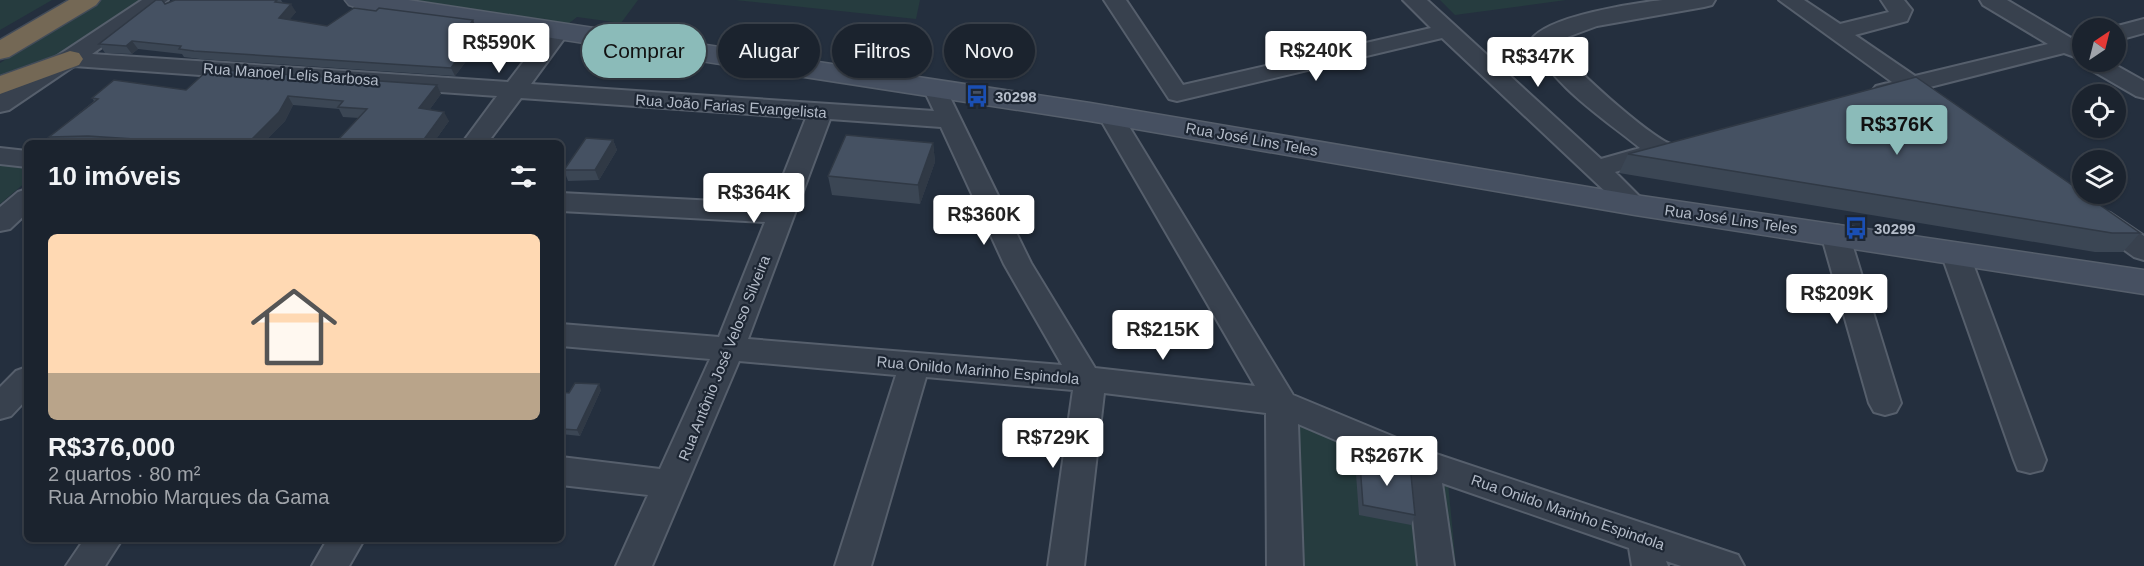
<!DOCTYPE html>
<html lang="pt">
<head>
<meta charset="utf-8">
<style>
  :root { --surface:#1b232e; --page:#242b36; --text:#f1f3f6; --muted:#a0a4aa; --line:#39404a; --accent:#8bbbb9 }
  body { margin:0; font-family:Arial,sans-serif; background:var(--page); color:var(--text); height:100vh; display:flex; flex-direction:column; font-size:22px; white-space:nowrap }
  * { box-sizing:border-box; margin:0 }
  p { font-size:20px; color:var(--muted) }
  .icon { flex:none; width:33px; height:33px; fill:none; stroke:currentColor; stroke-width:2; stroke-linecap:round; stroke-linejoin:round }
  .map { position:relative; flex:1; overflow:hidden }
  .details { position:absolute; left:24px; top:140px; width:540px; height:402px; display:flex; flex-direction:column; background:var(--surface); border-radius:9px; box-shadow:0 2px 4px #0004,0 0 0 2px var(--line) }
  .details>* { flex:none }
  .top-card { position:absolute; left:582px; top:24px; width:570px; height:54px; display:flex; gap:12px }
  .needle { width:39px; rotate:35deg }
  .fabs { position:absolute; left:2072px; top:18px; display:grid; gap:12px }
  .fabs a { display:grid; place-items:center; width:54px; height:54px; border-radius:50%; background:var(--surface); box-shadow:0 2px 4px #0004,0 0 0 2px var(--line); font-size:30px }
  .price { position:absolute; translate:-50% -51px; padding:0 14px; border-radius:6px; background:#fff; color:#222; font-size:20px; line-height:39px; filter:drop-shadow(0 2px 3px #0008) }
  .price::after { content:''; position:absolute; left:50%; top:36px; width:18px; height:14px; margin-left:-9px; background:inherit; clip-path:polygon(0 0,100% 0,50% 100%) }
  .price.current { background:var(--accent); color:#111 }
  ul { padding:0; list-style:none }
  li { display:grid; align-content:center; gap:12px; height:318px; padding:0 24px }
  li+li { border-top:2px solid var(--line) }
  li span { display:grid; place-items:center; height:186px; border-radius:9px; color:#555 }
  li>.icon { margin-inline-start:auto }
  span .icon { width:108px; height:108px; fill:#fffc; stroke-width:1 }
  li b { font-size:26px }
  h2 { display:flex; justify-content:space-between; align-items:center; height:72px; padding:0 24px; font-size:26px }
  .chip { padding:0 21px; border-radius:27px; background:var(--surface); box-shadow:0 2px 4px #0004,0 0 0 2px var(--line); font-size:21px; line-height:54px }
  .chip.current { background:var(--accent); color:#111 }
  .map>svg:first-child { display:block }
  .green { fill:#263c3f }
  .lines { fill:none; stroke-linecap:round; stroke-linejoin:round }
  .street-casing { stroke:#565f6c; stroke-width:4 }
  .secondary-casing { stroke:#565f6c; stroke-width:3 }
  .highway-casing { stroke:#434c59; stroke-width:3 }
  .street { fill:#38414e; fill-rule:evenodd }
  .secondary { fill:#465061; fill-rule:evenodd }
  .highway { fill:#746855; fill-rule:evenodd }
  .wall { fill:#3b4654 }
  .shaded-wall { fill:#303945 }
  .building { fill:#455162; stroke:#303945; stroke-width:1.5 }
  .labels { text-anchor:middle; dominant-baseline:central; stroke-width:4.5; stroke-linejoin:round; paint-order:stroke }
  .street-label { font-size:15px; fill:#b4bcc9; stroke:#1d2633 }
  .poi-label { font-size:15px; font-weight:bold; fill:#b4bcc9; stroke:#1d2633; text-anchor:start }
</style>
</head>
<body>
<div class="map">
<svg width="2144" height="566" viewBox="0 0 2144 566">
  <rect width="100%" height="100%" fill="#242f3e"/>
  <path class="green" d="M 0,0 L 52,0 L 0,30 Z
    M 101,0 L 152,0 L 86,43 L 0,82 L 0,63 Z
    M 358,0 L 638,0 L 621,23 L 577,17 L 558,32 Z
    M 735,0 L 920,0 L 916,19 Z
    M 1440,0 L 1566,0 L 1455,15 Z
    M 0,159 L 27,162 L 27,181 L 0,204 Z
    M 1288,408 L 1447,472 L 1456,566 L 1292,566 Z"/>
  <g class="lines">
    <g class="street-casing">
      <path id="street" d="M 142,0 L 168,0 L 92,54 L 508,82 L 550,27 L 566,27 L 569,32 L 531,84 L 934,111 L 923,88 L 927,83 L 935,81 L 943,83 L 1031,263 L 1095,368 L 1255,386 L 1098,115 L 1101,110 L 1110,107 L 1119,110 L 1293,395 L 1433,453 L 1738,555 L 1744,566 L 1681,566 L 1666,561 L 1668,566 L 1632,566 L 1629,548 L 1442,483 L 1454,566 L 1418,566 L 1408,471 L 1298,424 L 1303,566 L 1267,566 L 1266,413 L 1104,393 L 1084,566 L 1048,566 L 1073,390 L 926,377 L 871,566 L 835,566 L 896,375 L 739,361 L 652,566 L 616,566 L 648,495 L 561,485 L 561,457 L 660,469 L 710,359 L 561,346 L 561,324 L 719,337 L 765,222 L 561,211 L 561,193 L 772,204 L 806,118 L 521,98 L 488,142 L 463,142 L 497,96 L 74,66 L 9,110 L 0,112 L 0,94 ZM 830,119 L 941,127 L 1004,264 L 1062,365 L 748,339 Z
        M 1104,0 L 1126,0 L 1183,85 L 1431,28 L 1403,0 L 1427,0 L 1601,159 L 1640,148 C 1602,117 1551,85 1531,40 C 1547,16 1634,3 1663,0 C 1680,0 1698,0 1715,0 L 1712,5 L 1704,7 L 1597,26 L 1554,42 C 1564,61 1652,139 1671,144 L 1675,150 L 1671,156 L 1615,172 L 1648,205 L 1644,211 L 1635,214 L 1626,211 L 1442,38 L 1177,101 L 1169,99 Z
        M 1779,0 L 1804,0 L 1840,24 L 1889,12 L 1881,0 L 1904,0 L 1912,10 L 1907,21 L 1855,35 L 1915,76 L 2048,44 L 1983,5 L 1980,0 L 2007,0 L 2071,38 L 2082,35 L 2082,55 L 2075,57 L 2064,53 L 1930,87 L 1933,91 L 1929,96 C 1919,99 1914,93 1905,93 C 1894,93 1887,99 1876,96 L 1872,91 L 1876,86 L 1892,82 Z
        M 2144,19 L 2144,33 L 2115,41 L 2115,28 L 2110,28 Z
        M 2082,62 L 2110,62 L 2144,81 L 2144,98 L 2136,96 L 2086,67 Z
        M 0,148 L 27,151 L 27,167 L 0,164 Z
        M 27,189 L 27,213 L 10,229 L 0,231 L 0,207 L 18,192 Z
        M 2100,210 L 2110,213 L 2144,236 L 2144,260 L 2134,257 L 2090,225 L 2087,219 L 2090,213 Z
        M 1835,225 L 1845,227 L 1849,234 L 1901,403 L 1896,412 L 1885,415 L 1874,412 L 1869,403 L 1821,234 L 1825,227 Z
        M 1955,243 L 1965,246 L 1969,253 L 2046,460 L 2042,470 L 2030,473 L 2018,470 L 2014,460 L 1941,253 L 1945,246 Z
        M 27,367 L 27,399 L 11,416 L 0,419 L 0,387 L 16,371 Z
        M 85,538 L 123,538 L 105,566 L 66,566 Z
        M 328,538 L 365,538 L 349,566 L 312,566 Z"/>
    </g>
    <g class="secondary-casing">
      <path id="secondary" d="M 345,0 L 408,0 L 1090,103 L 1635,195 L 2144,270 L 2144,294 L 1635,215 L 1090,121 L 358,8 L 349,5 Z"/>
    </g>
    <g class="highway-casing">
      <path id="highway" d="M 69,0 L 100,0 L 96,5 L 9,57 L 0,59 L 0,40 Z
        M 70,51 L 79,53 L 83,59 L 79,65 L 0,94 L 0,76 Z"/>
    </g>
    <use href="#street" class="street"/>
    <use href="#secondary" class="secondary"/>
    <use href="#highway" class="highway"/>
  </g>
  <path class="wall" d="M 175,0 L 281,0 L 283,3 L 296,12 L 289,20 L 327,26 L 477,29 L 463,47 L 466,47 L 470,56 L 455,76 L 200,59 L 184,57 L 182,54 L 138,49 L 132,54 L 105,53 L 99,44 L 165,4 Z
    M 437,85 L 441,94 L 430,109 L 449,121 L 434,142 L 336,142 L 359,118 L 343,117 L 339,109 L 293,105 L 285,121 L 264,142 L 53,142 L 49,137 L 94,101 L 92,98 L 186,90 Z
    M 613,140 L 617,150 L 599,180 L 568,181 L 564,170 Z
    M 933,143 L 935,162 L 920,204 L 832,195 L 828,176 Z
    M 1628,154 L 2140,233 L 2123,252 L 2095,252 L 1619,173 Z
    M 601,390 L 580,436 L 561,434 L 561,392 L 569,393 Z
    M 1360,464 L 1415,515 L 1411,525 L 1359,515 L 1356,474 Z"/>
  <path class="shaded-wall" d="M 291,4 L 296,12 L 284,26 L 279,18 Z
    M 473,20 L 477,29 L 458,54 L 454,46 Z
    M 132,41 L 138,49 L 132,54 L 126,46 Z
    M 466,47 L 470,56 L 455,76 L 451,68 Z
    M 437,85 L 441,94 L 424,117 L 419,108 Z
    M 288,96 L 293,105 L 285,121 L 264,142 L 249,142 Z
    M 444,112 L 449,121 L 434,142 L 422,142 Z
    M 613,140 L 617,150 L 599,180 L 595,170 Z
    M 933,143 L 935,162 L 920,204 L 918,185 Z
    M 599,384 L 601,390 L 580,436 L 577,430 Z"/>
  <path class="building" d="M 156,0 L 162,0 L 165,4 L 175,0 L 277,0 L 275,2 L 291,4 L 279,18 L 327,26 L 354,8 L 376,11 L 379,8 L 473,20 L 454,46 L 466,47 L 451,68 L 194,51 L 179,49 L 181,46 L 132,41 L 126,46 L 99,44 Z
    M 209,69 L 437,85 L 419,108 L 444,112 L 422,142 L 336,142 L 367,109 L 338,107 L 343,101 L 288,96 L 279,112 L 249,142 L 174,142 L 160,140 L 157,142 L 130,142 L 133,139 L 88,136 L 49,137 L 98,99 L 92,98 L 114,80 L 186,90 Z
    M 1916,77 L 2082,192 L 2082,194 L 2084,194 L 2140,233 L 2112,233 L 1628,154 Z
    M 846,135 L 933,143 L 918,185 L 828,176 Z
    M 586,138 L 613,140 L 595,170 L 564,170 Z
    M 575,383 L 599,384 L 577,430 L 561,429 L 561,392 L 569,393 Z
    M 1387,460 L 1411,475 L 1415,515 L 1363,505 L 1360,464 Z"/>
  <defs>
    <g id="bus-bare" transform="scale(1.8)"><path d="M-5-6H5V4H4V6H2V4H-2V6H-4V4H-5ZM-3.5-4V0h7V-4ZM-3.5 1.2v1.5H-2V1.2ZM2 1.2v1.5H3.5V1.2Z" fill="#1a4fb4" stroke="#1d2633" stroke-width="2.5" paint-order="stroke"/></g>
  </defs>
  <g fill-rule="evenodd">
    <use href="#bus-bare" x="977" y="96"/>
    <use href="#bus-bare" x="1856" y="228"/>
  </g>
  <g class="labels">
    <g class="street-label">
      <text transform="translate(291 74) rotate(4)">Rua Manoel Lelis Barbosa</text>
      <text transform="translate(731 106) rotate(4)">Rua João Farias Evangelista</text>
      <text transform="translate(1252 139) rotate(10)">Rua José Lins Teles</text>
      <text transform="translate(1731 219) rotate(8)">Rua José Lins Teles</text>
      <text transform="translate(724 358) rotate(-68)">Rua Antônio José Veloso Silveira</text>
      <text transform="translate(978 370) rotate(5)">Rua Onildo Marinho Espindola</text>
      <text transform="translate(1568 512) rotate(19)">Rua Onildo Marinho Espindola</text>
    </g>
    <g class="poi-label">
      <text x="995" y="96">30298</text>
      <text x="1874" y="228">30299</text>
    </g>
  </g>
</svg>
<div class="fabs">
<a><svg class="needle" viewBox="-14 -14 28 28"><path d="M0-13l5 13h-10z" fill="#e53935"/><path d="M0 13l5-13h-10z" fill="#a0a4aa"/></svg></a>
<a><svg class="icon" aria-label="locate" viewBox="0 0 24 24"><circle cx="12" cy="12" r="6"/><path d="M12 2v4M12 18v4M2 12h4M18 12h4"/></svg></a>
<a><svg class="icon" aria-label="layers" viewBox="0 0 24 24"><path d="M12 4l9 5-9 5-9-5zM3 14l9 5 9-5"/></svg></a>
</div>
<b class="price" style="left:499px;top:74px">R$590K</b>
<b class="price" style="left:1316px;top:82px">R$240K</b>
<b class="price" style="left:1538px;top:88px">R$347K</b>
<b class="price current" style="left:1897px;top:156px">R$376K</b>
<b class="price" style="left:754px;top:224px">R$364K</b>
<b class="price" style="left:984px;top:246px">R$360K</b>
<b class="price" style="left:1837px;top:325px">R$209K</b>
<b class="price" style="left:1163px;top:361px">R$215K</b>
<b class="price" style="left:1053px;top:469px">R$729K</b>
<b class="price" style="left:1387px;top:487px">R$267K</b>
<div class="top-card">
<a class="chip current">Comprar</a>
<a class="chip">Alugar</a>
<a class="chip">Filtros</a>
<a class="chip">Novo</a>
</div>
<section class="details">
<h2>10 imóveis<svg class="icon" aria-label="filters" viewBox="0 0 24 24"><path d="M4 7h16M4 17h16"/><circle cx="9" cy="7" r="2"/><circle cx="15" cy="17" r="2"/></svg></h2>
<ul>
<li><span style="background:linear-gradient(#ffd9b3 75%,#b9a48a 0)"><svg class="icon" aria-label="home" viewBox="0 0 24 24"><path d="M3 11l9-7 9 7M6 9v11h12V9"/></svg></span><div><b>R$376,000</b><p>2 quartos · 80 m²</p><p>Rua Arnobio Marques da Gama</p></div></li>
</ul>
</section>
</div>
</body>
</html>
